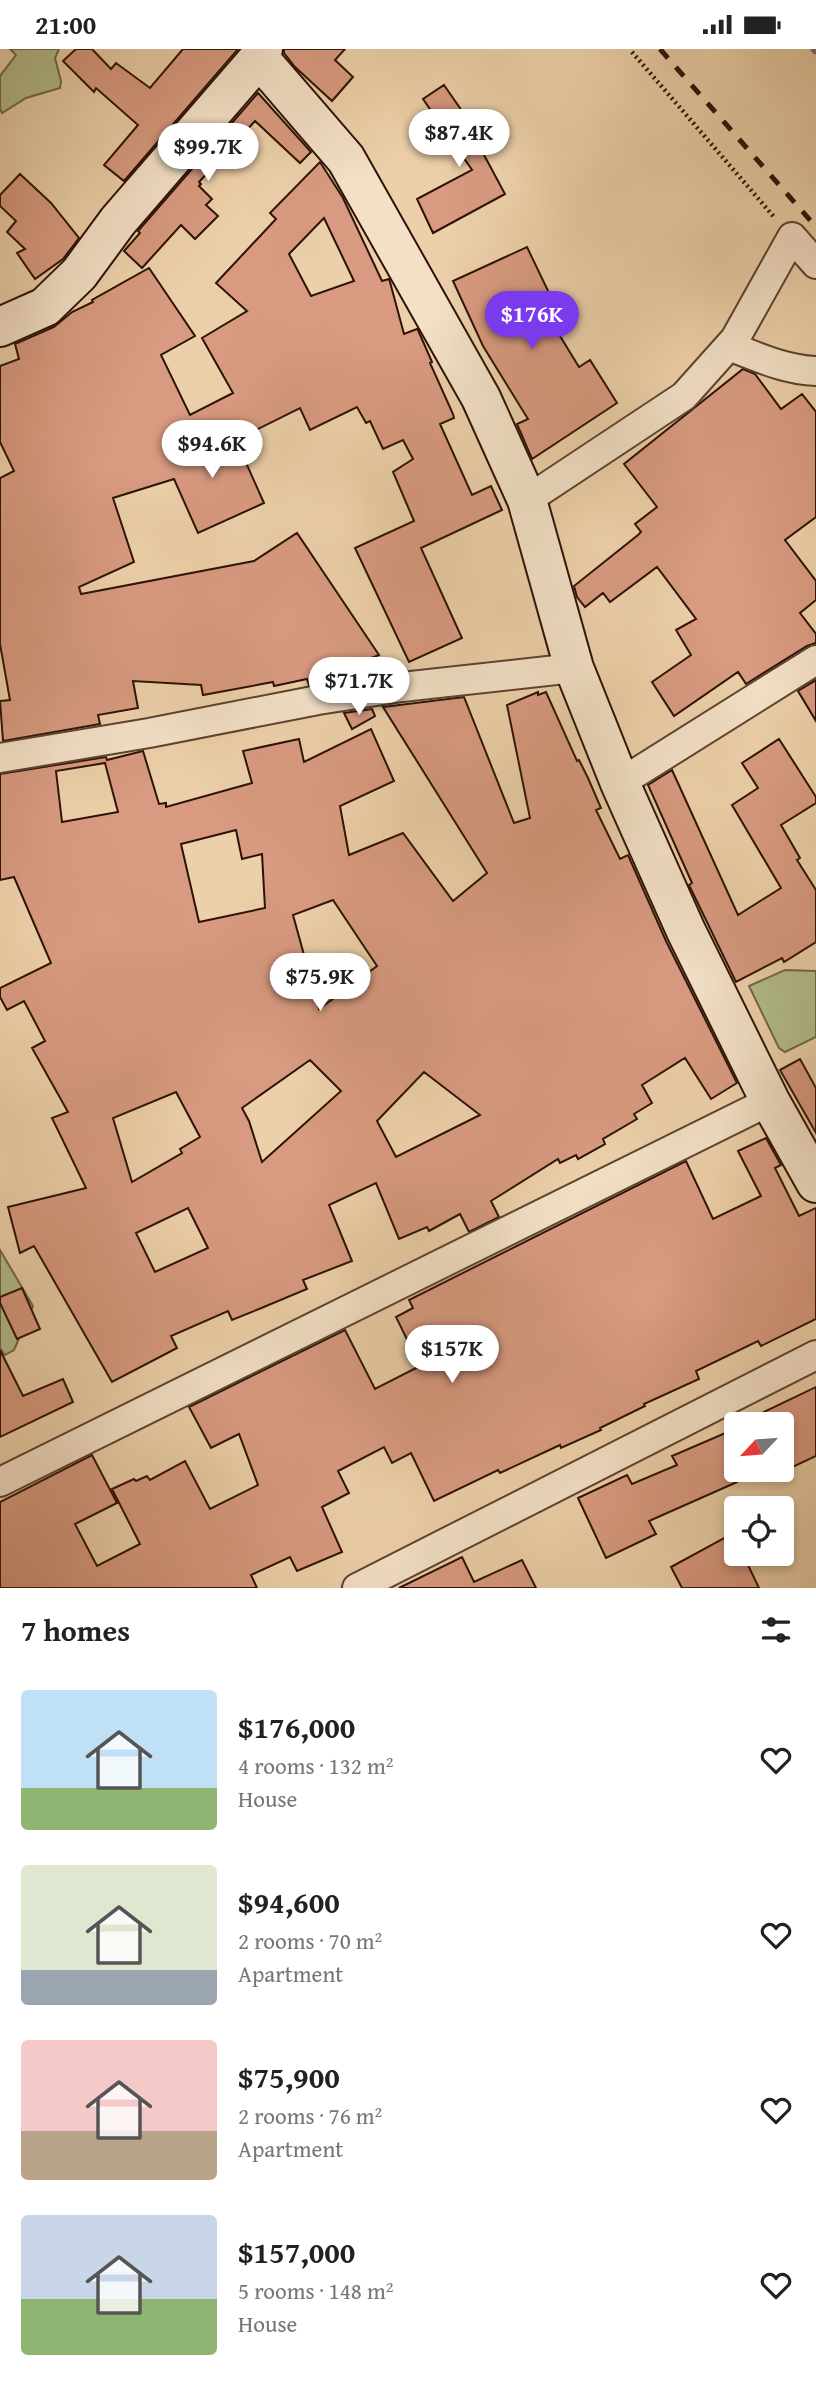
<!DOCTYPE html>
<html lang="en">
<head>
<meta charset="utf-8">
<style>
  :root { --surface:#fff; --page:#f6f6f6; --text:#222; --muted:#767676; --accent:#7c3aed }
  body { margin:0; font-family:"Gentium Book Plus",serif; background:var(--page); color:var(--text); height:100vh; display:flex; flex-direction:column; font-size:26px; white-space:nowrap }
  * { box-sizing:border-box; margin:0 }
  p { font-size:23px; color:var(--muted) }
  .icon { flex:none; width:38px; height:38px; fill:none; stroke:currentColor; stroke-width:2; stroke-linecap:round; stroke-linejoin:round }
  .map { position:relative; height:1539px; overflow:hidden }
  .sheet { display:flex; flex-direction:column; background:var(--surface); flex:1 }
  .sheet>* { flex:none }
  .needle { width:46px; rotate:244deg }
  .tools { position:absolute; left:724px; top:1363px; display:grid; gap:14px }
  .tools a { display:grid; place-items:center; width:70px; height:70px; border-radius:7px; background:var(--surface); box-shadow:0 4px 10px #0003; font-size:35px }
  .price { position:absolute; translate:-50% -60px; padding:0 16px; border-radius:24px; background:#fff; color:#222; font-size:23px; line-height:46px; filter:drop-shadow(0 2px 4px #0008) }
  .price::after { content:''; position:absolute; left:50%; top:42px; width:21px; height:16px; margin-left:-10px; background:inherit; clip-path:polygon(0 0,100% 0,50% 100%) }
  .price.active { background:var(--accent); color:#fff }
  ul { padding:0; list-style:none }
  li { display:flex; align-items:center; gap:21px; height:175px; padding:0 21px }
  li span { display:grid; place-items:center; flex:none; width:196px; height:140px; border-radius:7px; color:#555 }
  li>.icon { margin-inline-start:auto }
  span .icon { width:84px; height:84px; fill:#fffc; stroke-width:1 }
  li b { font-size:30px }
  h2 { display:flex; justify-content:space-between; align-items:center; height:84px; padding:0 21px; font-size:30px }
  .status { display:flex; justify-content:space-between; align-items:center; height:49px; padding:0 35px; background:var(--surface); direction:ltr }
  .status svg { height:19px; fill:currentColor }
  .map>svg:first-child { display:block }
  .green { fill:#b3bc8c; stroke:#70674a; stroke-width:2 }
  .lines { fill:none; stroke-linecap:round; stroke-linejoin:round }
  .stream { stroke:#71736e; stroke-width:9 }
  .building { fill:#d89a80; stroke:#2e1207; stroke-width:2; fill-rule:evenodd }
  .street-casing { stroke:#5e4230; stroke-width:32 }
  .secondary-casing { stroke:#2e1207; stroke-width:42 }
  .path { stroke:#2e1207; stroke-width:4.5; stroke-dasharray:2 3.5; stroke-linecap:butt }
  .street { stroke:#f3e0c7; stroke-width:28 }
  .secondary { stroke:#f3e0c7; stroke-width:38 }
  .rail { stroke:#2e1207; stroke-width:5; stroke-dasharray:12 12; stroke-linecap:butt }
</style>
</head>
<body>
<div class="status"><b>21:00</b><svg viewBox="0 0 49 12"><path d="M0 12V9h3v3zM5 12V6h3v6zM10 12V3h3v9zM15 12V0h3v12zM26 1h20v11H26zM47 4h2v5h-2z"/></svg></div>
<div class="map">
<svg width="816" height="1539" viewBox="0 0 816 1539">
  <rect width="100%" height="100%" fill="#ecd0a9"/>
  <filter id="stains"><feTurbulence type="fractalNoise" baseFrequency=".00286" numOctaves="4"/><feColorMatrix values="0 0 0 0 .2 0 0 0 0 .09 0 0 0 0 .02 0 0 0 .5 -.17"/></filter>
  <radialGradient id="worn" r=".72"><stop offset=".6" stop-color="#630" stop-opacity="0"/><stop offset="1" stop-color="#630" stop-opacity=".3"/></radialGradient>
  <path class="green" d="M 10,0 L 59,0 L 55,9 L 61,32 L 60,39 L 26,49 L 2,64 L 0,60 L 0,27 L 16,6 Z
    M 785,921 L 816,922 L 816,988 L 785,1003 L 779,999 L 749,937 Z
    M 0,1201 L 33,1257 L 14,1301 L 5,1306 L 0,1299 Z"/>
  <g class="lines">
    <path class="stream" d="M 815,0 L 816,1"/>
  </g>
  <path class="building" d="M 76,0 L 92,0 L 111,20 L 116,14 L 150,39 L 183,0 L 238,0 L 124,132 L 104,116 L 138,76 L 96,39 L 94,43 L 63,12 Z
    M 284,0 L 345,0 L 335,11 L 353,28 L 332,52 L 295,18 L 284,4 Z
    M 444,36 L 471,75 L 468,76 L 505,145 L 433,184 L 417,150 L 472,121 L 423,50 Z
    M 258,44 L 311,103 L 300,114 L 255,72 L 199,133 L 201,135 L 199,137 L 212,150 L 206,156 L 218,167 L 195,190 L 181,176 L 142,219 L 124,202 L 140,184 L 138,182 Z
    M 320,113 L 343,149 L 382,232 L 389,230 L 390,233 L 404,285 L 417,280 L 418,281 L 432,313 L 430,314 L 453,365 L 454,369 L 440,375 L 472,446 L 491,437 L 502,461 L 421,499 L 462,589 L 409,613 L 355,499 L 414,472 L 393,423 L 413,410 L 403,391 L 383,400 L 370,372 L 366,374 L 357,358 L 310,381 L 300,359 L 248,385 L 251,392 L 239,398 L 264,454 L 198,484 L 174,430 L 113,449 L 134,513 L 79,538 L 81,545 L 254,512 L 297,484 L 379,606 L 351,617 L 356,628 L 329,632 L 328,630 L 309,636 L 307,630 L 274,637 L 273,633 L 203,646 L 201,636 L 133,632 L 138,659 L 98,666 L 100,675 L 3,692 L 0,652 L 10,651 L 0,595 L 0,429 L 14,422 L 0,393 L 0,317 L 19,310 L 15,295 L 54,278 L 72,263 L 93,253 L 92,251 L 149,219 L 195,287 L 161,306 L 190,366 L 233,344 L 202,289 L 247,262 L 216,234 L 276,170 L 270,164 ZM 324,169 L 354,232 L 311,247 L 289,205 Z
    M 20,125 L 51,154 L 79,189 L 63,210 L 35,230 L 17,204 L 25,200 L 7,183 L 16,172 L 0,157 L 0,146 Z
    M 527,198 L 550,246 L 538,251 L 579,318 L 590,311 L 617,354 L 532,410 L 517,375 L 528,370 L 483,297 L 453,232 Z
    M 743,320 L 755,325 L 781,360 L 802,345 L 816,363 L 816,468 L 785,491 L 816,532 L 816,551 L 800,564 L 816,585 L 816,594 L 807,597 L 746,635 L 738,623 L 674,667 L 652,633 L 691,606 L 676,581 L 696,570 L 657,518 L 610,553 L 603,544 L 585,558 L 577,548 L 574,537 L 638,486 L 641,483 L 635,475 L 657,458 L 624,415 Z
    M 816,631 L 816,672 L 798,642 Z
    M 538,643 L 538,646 L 546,643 L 577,712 L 579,711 L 588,729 L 601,759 L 596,761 L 620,810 L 628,806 L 666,892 L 737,1034 L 711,1050 L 685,1009 L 642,1036 L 652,1054 L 634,1065 L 637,1070 L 603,1090 L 605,1095 L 578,1110 L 576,1106 L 560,1114 L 558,1110 L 491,1152 L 499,1168 L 469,1183 L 460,1165 L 429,1182 L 427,1178 L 399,1190 L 376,1134 L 329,1156 L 352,1212 L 303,1231 L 307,1240 L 259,1260 L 232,1271 L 228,1262 L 171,1287 L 177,1299 L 112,1333 L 34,1197 L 20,1204 L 8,1158 L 86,1139 L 52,1069 L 68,1063 L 32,999 L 45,992 L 24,952 L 7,961 L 0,948 L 0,939 L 51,914 L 14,828 L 0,831 L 0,725 L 106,708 L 107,711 L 143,702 L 159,755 L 166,754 L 166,758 L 252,734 L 243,702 L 299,690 L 304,713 L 371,680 L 394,732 L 340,757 L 349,806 L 403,784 L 453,852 L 487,824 L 383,658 L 464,648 L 514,774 L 530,769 L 507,656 ZM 105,714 L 118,763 L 62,773 L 56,722 ZM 236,781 L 242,810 L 262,805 L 265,859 L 199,873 L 181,795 ZM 333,851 L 377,917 L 319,960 L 293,866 ZM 310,1011 L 341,1042 L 262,1113 L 249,1072 L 242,1059 ZM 424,1023 L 480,1066 L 396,1108 L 377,1072 ZM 176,1043 L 200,1088 L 180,1100 L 182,1104 L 132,1133 L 113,1069 ZM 188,1159 L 208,1199 L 155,1223 L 136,1184 Z
    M 372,660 L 375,667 L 352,680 L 344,664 Z
    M 779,690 L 816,748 L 816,754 L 781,776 L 800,809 L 797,811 L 816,841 L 816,893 L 784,913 L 782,909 L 736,933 L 689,836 L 692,834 L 648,736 L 672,721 L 738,866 L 781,839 L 732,756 L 758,739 L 742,714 Z
    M 800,1010 L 816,1039 L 816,1084 L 780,1021 Z
    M 766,1089 L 781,1116 L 775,1119 L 799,1167 L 816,1159 L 816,1270 L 761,1297 L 758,1292 L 696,1322 L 699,1330 L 644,1355 L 645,1357 L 600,1379 L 601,1381 L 561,1399 L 560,1396 L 500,1424 L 498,1421 L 434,1452 L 411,1404 L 392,1414 L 384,1398 L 338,1422 L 349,1444 L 322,1458 L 342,1503 L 297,1522 L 290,1508 L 251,1526 L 257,1539 L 0,1539 L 0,1453 L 92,1406 L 117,1454 L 75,1475 L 97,1517 L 140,1495 L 112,1440 L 134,1430 L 136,1432 L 147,1427 L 150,1431 L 185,1412 L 210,1460 L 258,1436 L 239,1385 L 211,1399 L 189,1358 L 345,1281 L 375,1340 L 420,1317 L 396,1268 L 413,1259 L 409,1251 L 686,1112 L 713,1170 L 761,1147 L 738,1102 Z
    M 22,1239 L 40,1280 L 17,1290 L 0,1254 L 0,1248 Z
    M 0,1301 L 23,1347 L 63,1330 L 73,1353 L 0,1388 Z
    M 816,1338 L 816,1407 L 782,1423 L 782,1376 L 737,1376 Z
    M 737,1379 L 737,1433 L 649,1472 L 656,1485 L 606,1509 L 578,1449 L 627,1426 L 632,1435 L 677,1416 L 672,1407 Z
    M 726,1488 L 741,1515 L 746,1512 L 759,1539 L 682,1539 L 671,1518 Z
    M 462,1508 L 474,1533 L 522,1511 L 536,1539 L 399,1539 Z"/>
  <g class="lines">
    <g class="street-casing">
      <path id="street" d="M 729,297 C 757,308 786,321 816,322
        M 527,451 L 684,347 L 735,290 L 792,188 L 816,215
        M 0,709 L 149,684 L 318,651 L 402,638 L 574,619
        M 620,734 L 816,611
        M 0,1433 L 770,1052
        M 357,1539 L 816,1306"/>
    </g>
    <g class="secondary-casing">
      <path id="secondary" d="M 259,9 L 346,110 L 481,349 L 527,451 L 574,619 L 620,734 L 686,882 L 770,1052 L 816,1134
        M 0,278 L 45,258 L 79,225 L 118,172 L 259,9 L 263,0"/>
    </g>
    <path class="path" d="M 632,3 L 775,169"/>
    <use href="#street" class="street"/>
    <use href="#secondary" class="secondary"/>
    <path class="rail" d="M 660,0 L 816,178"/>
  </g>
  <rect width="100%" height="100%" filter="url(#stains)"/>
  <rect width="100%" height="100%" fill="url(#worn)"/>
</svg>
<div class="tools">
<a><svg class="needle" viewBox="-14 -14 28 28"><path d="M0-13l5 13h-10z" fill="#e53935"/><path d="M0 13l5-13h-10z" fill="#767676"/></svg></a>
<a><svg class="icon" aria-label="locate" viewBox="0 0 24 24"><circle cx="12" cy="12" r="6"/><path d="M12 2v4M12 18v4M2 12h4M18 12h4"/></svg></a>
</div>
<b class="price" style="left:459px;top:120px">$87.4K</b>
<b class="price" style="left:208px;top:134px">$99.7K</b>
<b class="price active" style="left:532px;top:302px">$176K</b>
<b class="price" style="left:212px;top:431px">$94.6K</b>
<b class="price" style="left:359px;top:668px">$71.7K</b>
<b class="price" style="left:320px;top:964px">$75.9K</b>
<b class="price" style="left:452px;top:1336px">$157K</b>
</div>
<section class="sheet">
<h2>7 homes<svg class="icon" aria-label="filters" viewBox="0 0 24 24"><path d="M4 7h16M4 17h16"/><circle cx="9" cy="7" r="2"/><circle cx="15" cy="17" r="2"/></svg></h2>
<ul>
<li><span style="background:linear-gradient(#bfe0f5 70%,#8fb573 0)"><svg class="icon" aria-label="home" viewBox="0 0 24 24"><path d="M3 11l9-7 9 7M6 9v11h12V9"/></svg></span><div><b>$176,000</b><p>4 rooms · 132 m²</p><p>House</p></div><svg class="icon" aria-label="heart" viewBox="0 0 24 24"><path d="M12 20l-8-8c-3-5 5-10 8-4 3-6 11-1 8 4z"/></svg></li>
<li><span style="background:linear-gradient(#dfe7d0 75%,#9aa5b1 0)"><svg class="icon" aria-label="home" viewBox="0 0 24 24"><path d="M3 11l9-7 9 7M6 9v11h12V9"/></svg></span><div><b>$94,600</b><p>2 rooms · 70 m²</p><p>Apartment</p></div><svg class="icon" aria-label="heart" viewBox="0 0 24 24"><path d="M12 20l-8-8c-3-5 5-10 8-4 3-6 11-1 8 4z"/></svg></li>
<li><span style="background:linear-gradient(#f6c9c9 65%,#b9a48a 0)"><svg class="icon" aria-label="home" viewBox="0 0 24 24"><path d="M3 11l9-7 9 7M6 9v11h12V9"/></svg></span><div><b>$75,900</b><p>2 rooms · 76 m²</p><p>Apartment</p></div><svg class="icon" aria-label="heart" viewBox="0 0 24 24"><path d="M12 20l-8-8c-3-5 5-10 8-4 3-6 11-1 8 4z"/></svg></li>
<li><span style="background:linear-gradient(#c9d6e8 60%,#8fb573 0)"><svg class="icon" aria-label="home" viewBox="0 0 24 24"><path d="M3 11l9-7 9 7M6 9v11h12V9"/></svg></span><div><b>$157,000</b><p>5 rooms · 148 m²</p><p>House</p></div><svg class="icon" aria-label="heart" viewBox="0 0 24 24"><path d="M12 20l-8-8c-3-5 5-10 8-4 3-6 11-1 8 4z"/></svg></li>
</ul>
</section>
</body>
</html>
